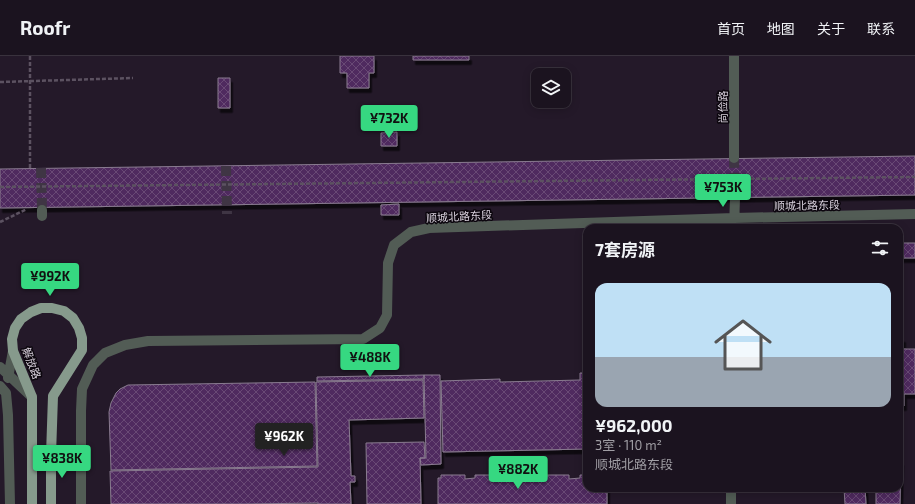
<!DOCTYPE html>
<html lang="zh">
<head>
<meta charset="utf-8">
<style>
  :root { --surface:#1b131f; --page:#28202c; --text:#f1f3f6; --muted:#a09ea4; --line:#39323d; --accent:#36d881 }
  body { margin:0; font-family:"Exo 2","Noto Sans SC",sans-serif; background:var(--page); color:var(--text); height:100vh; display:flex; flex-direction:column; font-size:15px; white-space:nowrap }
  * { box-sizing:border-box; margin:0 }
  p { font-size:13px; color:var(--muted) }
  .icon { flex:none; width:22px; height:22px; fill:none; stroke:currentColor; stroke-width:2; stroke-linecap:round; stroke-linejoin:round }
  .map { position:relative; flex:1; overflow:hidden }
  .panel { position:absolute; left:583px; top:168px; width:320px; height:268px; display:flex; flex-direction:column; background:var(--surface); border-radius:12px; box-shadow:0 2px 10px #0003,0 0 0 1px var(--line) }
  .panel>* { flex:none }
  .buttons { position:absolute; left:531px; top:12px; display:grid; gap:8px }
  .buttons a { display:grid; place-items:center; width:40px; height:40px; border-radius:8px; background:var(--surface); box-shadow:0 2px 10px #0003,0 0 0 1px var(--line); font-size:20px }
  .price { position:absolute; translate:-50% -34px; padding:0 9px; border-radius:4px; background:var(--accent); color:#111; font-size:13px; line-height:26px; filter:drop-shadow(0 1px 2px #0008) }
  .price::after { content:''; position:absolute; left:50%; top:24px; width:12px; height:9px; margin-left:-6px; background:inherit; clip-path:polygon(0 0,100% 0,50% 100%) }
  .price.active { background:#222; color:#fff }
  ul { padding:0; list-style:none }
  li { display:grid; align-content:center; gap:8px; height:212px; padding:0 12px }
  li+li { border-top:1px solid var(--line) }
  li span { display:grid; place-items:center; height:124px; border-radius:12px; color:#555 }
  li>.icon { margin-inline-start:auto }
  span .icon { width:72px; height:72px; fill:#fffc; stroke-width:1 }
  li b { font-size:17px }
  h2 { display:flex; justify-content:space-between; align-items:center; height:48px; padding:0 12px; font-size:17px }
  header { display:flex; align-items:center; gap:24px; box-sizing:border-box; height:56px; padding:0 20px; background:var(--surface); border-bottom:1px solid var(--line) }
  header strong { font-size:19px }
  nav { display:flex; gap:22px; margin-inline-start:auto; font-size:14px }
  .map>svg:first-child { display:block }
  .building { fill:url(#building-cross-hatch); stroke:#897b90; filter:url(#shadow) }
  .lines { fill:none; stroke-linecap:round; stroke-linejoin:round }
  .minor-tunnel { stroke:#3f3544; stroke-width:10; stroke-dasharray:10 5; stroke-linecap:butt }
  .path { stroke:#5c5261; stroke-width:2.5; stroke-dasharray:4 2; stroke-linecap:butt }
  .minor { stroke:#525c55; stroke-width:10 }
  .major { stroke:#869a8c; stroke-width:10 }
  .labels { text-anchor:middle; dominant-baseline:central; stroke-width:3; stroke-linejoin:round; paint-order:stroke }
  .street-label { font-size:11px; fill:#d9d1dd; stroke:#0b060d }
</style>
</head>
<body>
<header>
<strong>Roofr</strong>
<nav><a>首页</a><a>地图</a><a>关于</a><a>联系</a></nav>
</header>
<div class="map">
<svg width="915" height="448" viewBox="0 0 915 448">
  <defs>
    <pattern id="building-cross-hatch" width="8" height="8" patternUnits="userSpaceOnUse"><rect width="8" height="8" fill="#502c5e"/><path d="M0 0l8 8M0 8l8-8" fill="none" stroke="#694a75"/></pattern>
    <filter id="shadow"><feDropShadow dx="2.5" dy="4.5" stdDeviation="0" flood-color="#0009"/></filter>
  </defs>
  <rect width="100%" height="100%" fill="#241929"/>
  <path class="building" d="M 340,0 L 374,0 L 374,17 L 369,17 L 369,32 L 347,32 L 347,17 L 340,17 Z
    M 413,0 L 469,0 L 469,4 L 413,4 Z
    M 218,22 L 230,22 L 230,52 L 218,52 Z
    M 397,76 L 397,90 L 381,90 L 381,77 Z
    M 915,100 L 915,139 L 0,152 L 0,113 Z
    M 399,148 L 399,159 L 381,159 L 381,149 Z
    M 899,187 L 915,187 L 915,202 L 899,202 Z
    M 899,282 L 903,282 L 903,293 L 915,293 L 915,338 L 904,338 L 904,350 L 899,350 Z
    M 580,317 L 587,317 L 587,393 L 443,396 L 441,325 L 500,323 L 500,326 L 580,324 Z
    M 424,319 L 424,323 L 317,325 L 317,321 Z
    M 424,319 L 440,319 L 441,408 L 421,409 L 420,402 L 426,402 Z
    M 423,324 L 424,362 L 349,364 L 351,420 L 355,420 L 355,426 L 350,426 L 351,448 L 318,448 L 318,447 L 246,448 L 111,448 L 110,415 L 318,411 L 316,326 Z
    M 315,326 L 317,410 L 111,414 L 109,356 L 111,347 L 116,337 L 120,333 L 128,329 Z
    M 424,386 L 425,402 L 420,402 L 421,448 L 367,448 L 366,387 Z
    M 899,405 L 901,405 L 900,448 L 876,448 L 876,432 L 899,432 Z
    M 507,417 L 537,417 L 537,419 L 569,419 L 569,423 L 580,422 L 580,419 L 587,419 L 587,432 L 607,432 L 607,448 L 438,448 L 438,422 L 441,422 L 441,419 L 465,419 L 465,423 L 475,422 L 475,419 L 507,419 Z
    M 844,432 L 865,432 L 866,448 L 845,448 Z"/>
  <g class="lines">
    <path class="minor-tunnel" d="M 734,102 L 735,142
      M 226,110 L 227,158
      M 41,112 L 42,154"/>
    <path class="path" d="M 30,0 L 30,112
      M 0,26 L 133,22
      M 0,131 L 915,121
      M 0,166 L 27,153"/>
    <path class="minor" d="M 734,0 L 734,102
      M 42,154 L 42,160
      M 734,172 L 735,142
      M 0,311 L 32,341
      M 8,322 L 13,295
      M 0,330 L 6,337 L 8,359 L 10,448
      M 81,448 L 81,355 L 82,333 L 93,309 L 105,297 L 125,289 L 148,285 L 363,283 L 380,272 L 387,259 L 388,207 L 394,189 L 411,176 L 429,172 L 734,162 L 915,158
      M 731,448 L 731,432"/>
    <path class="major" d="M 32,448 L 32,341 L 13,295 L 12,283 L 15,272 L 21,263 L 31,256 L 41,252 L 52,252 L 64,255 L 73,262 L 79,272 L 82,282 L 82,294 L 53,340 L 51,399 L 51,448"/>
  </g>
  <g class="labels">
    <g class="street-label">
      <text transform="translate(722 51) rotate(-90)">尚俭路</text>
      <text transform="translate(807 149) rotate(-1)">顺城北路东段</text>
      <text transform="translate(459 160) rotate(-3)">顺城北路东段</text>
      <text transform="translate(32 307) rotate(69)">解放路</text>
    </g>
  </g>
</svg>
<div class="buttons">
<a><svg class="icon" aria-label="layers" viewBox="0 0 24 24"><path d="M12 4l9 5-9 5-9-5zM3 14l9 5 9-5"/></svg></a>
</div>
<b class="price" style="left:389px;top:83px">¥732K</b>
<b class="price" style="left:723px;top:152px">¥753K</b>
<b class="price" style="left:50px;top:241px">¥992K</b>
<b class="price" style="left:370px;top:322px">¥488K</b>
<b class="price active" style="left:284px;top:401px">¥962K</b>
<b class="price" style="left:62px;top:423px">¥838K</b>
<b class="price" style="left:518px;top:434px">¥882K</b>
<section class="panel">
<h2>7套房源<svg class="icon" aria-label="filters" viewBox="0 0 24 24"><path d="M4 7h16M4 17h16"/><circle cx="9" cy="7" r="2"/><circle cx="15" cy="17" r="2"/></svg></h2>
<ul>
<li><span style="background:linear-gradient(#bfe0f5 60%,#9aa5b1 0)"><svg class="icon" aria-label="home" viewBox="0 0 24 24"><path d="M3 11l9-7 9 7M6 9v11h12V9"/></svg></span><div><b>¥962,000</b><p>3室 · 110 m²</p><p>顺城北路东段</p></div></li>
</ul>
</section>
</div>
</body>
</html>
